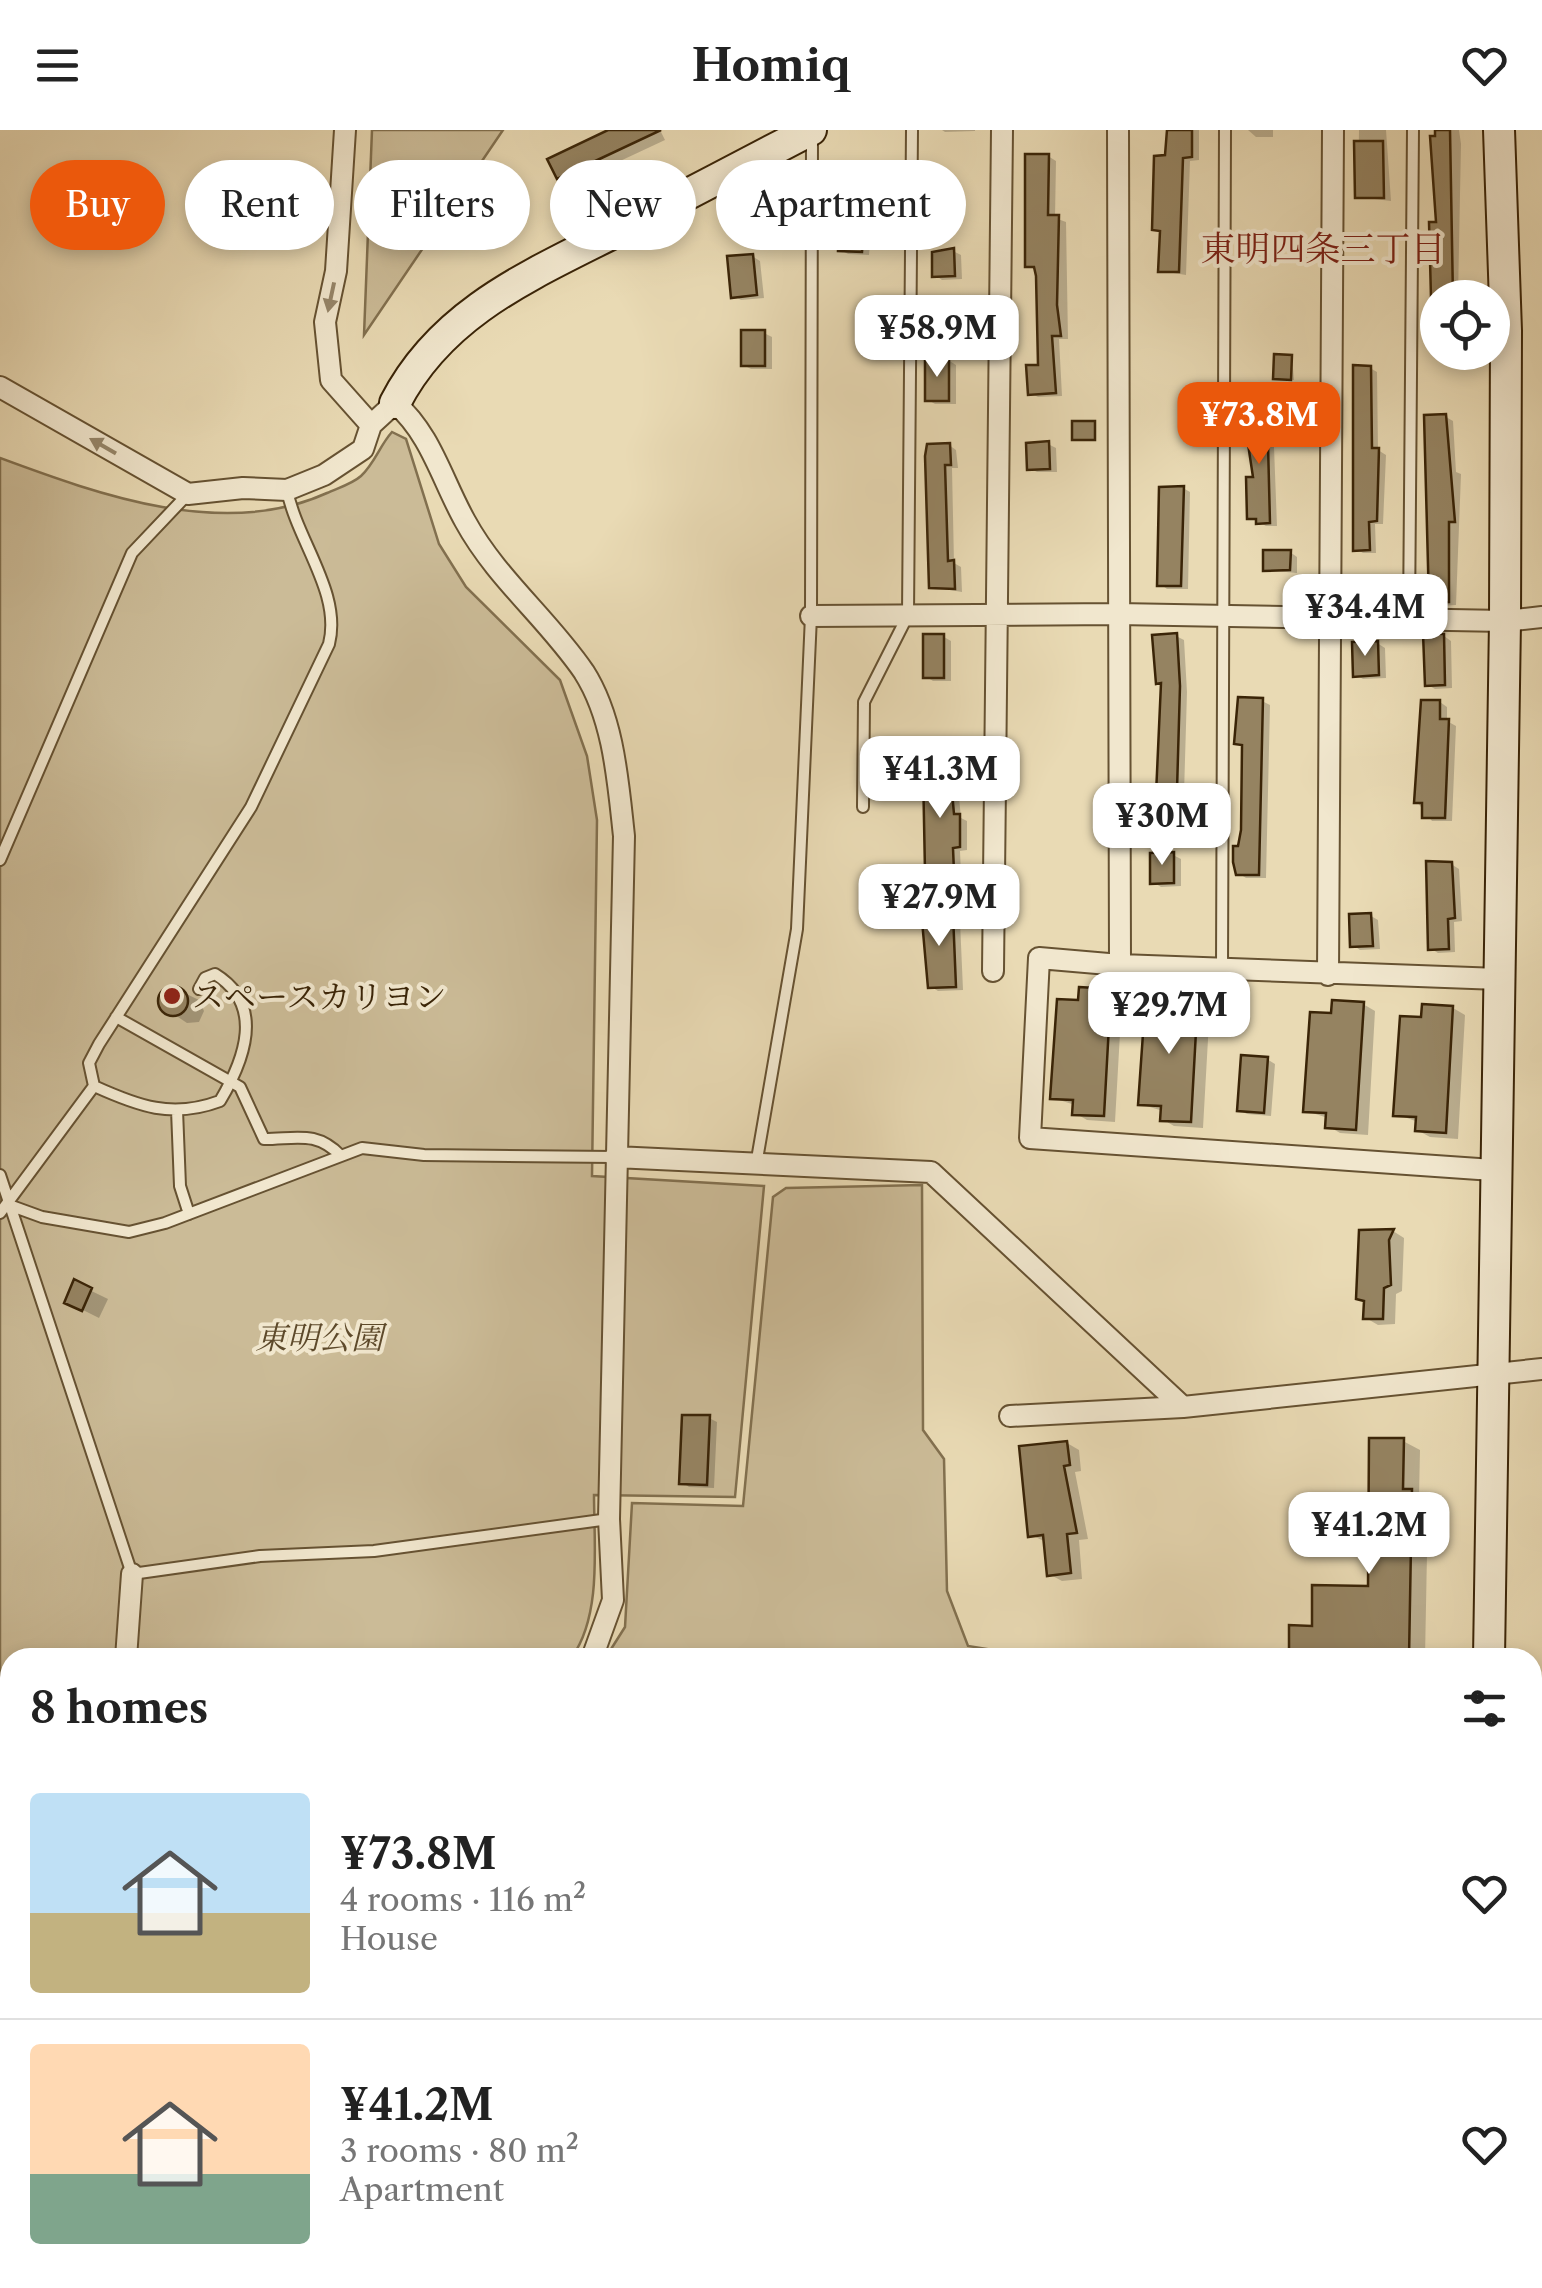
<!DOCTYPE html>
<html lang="en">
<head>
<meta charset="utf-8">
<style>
  :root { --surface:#fff; --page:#f6f6f6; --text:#222; --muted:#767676; --line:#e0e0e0; --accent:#ea580c }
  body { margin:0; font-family:"Libre Caslon Text","Noto Serif JP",serif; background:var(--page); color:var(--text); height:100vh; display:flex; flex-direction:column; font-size:38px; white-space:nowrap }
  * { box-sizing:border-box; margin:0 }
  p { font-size:32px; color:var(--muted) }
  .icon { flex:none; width:55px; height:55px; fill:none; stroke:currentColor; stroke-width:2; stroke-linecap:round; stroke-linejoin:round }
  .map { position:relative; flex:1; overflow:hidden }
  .details { position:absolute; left:0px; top:1518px; width:1542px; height:642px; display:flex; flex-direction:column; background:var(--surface); border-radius:30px 30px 0 0; box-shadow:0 5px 15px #0003 }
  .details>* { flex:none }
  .hud { position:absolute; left:30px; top:30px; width:1000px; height:90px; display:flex; gap:20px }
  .controls { position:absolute; left:1420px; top:150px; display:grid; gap:20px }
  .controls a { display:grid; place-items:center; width:90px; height:90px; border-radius:50%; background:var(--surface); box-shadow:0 5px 15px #0003; font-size:50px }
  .price { position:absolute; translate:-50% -85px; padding:0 22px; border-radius:20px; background:#fff; color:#222; font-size:32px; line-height:65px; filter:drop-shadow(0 2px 5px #0008) }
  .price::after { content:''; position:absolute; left:50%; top:60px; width:30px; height:22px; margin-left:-15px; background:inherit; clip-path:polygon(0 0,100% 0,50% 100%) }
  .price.current { background:var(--accent); color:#fff }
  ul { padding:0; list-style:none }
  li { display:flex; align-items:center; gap:30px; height:250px; padding:0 30px }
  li+li { border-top:2px solid var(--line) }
  li span { display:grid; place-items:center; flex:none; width:280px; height:200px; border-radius:10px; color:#555 }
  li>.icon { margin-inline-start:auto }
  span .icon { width:120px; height:120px; fill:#fffc; stroke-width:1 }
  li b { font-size:42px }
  h2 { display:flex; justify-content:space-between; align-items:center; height:120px; padding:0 30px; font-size:42px }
  .pill { padding:0 35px; border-radius:45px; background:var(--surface); box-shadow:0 5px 15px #0003; font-size:35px; line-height:90px }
  .pill.current { background:var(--accent); color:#fff }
  header { display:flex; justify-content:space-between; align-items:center; height:130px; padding:0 30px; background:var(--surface); font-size:45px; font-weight:700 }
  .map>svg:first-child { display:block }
  .green { fill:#cbbb97; stroke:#82704f; stroke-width:2.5 }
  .shadow { fill:#0003 }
  .building { fill:#958361; stroke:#3a2407; stroke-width:2.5 }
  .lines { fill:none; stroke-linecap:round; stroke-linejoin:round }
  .lane-casing { stroke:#665232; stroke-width:14 }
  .street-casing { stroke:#665232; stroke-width:24 }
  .secondary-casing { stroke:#3a2407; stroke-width:34 }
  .lane { stroke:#f1e7ce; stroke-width:10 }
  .street { stroke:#f1e7ce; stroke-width:20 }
  .secondary { stroke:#f1e7ce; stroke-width:30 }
  .oneway { fill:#96866a }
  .poi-dot { fill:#8f2418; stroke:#f1e7ce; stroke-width:4 }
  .labels { text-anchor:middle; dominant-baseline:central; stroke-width:8; stroke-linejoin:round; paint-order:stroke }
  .poi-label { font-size:32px; fill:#3a2407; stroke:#f1e7ce; text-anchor:start }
  .park-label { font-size:32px; font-style:italic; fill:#5e4a2b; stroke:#f1e7ce }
  .neighbourhood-label { font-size:35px; fill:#7a1f14; stroke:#f1e7ce }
</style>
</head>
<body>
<header><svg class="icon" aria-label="menu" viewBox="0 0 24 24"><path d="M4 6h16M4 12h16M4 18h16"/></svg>Homiq<svg class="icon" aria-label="heart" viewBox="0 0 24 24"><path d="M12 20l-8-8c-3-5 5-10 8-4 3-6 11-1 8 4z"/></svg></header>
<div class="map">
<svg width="1542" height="2158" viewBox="0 0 1542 2158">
  <rect width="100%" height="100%" fill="#e9dab4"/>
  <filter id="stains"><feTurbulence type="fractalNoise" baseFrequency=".002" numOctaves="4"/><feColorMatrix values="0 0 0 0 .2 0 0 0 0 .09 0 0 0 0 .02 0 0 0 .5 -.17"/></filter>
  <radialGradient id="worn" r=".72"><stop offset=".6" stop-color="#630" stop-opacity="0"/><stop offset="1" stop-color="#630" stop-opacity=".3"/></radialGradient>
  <path class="green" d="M 372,0 L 503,0 L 364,205 Z
    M 392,302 L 406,309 L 439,414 L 466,457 L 560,550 L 587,626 L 597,690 L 592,1046 L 764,1056 L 735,1367 L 594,1365 C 594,1415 602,1485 572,1527 L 10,1528 L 10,1667 L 0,1662 L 0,328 C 100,365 224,410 327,363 C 338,358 352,354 361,346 C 375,333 380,315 392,302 Z
    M 922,1055 L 923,1300 L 944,1329 L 947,1461 L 968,1516 L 1037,1527 L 606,1527 L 625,1497 L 632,1373 L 743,1376 L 773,1067 L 786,1058 Z
    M 0,1711 L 10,1718 L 10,1832 L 0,1883 Z
    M 10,2016 L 10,2150 L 399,2150 L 400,2158 L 0,2158 L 0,2052 Z
    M 427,2150 L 868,2150 L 864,2158 L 428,2158 Z"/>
  <path class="shadow" d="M 614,0 L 660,0 L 665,10 L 571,54 L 559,47 Z
    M 942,0 L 975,0 L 975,1 L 945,2 Z
    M 1170,0 L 1199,0 L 1199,30 L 1190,31 L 1186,145 L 1161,141 L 1162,103 L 1155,99 Z
    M 1248,0 L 1273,0 L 1273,7 L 1256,7 Z
    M 1359,0 L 1386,0 L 1391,71 L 1358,67 Z
    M 1437,0 L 1459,0 L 1461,14 L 1458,168 L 1438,168 L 1438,212 L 1431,208 L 1432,94 L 1439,94 Z
    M 1048,26 L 1056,31 L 1055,88 L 1066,92 L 1068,209 L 1059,209 L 1062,266 L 1038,267 L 1030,263 L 1040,237 L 1037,140 L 1027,136 Z
    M 864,87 L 872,91 L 869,125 L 848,124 L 841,120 Z
    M 953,121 L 961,125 L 962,149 L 942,150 L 935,145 Z
    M 752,126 L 760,131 L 764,168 L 741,170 L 734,166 Z
    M 764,203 L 772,207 L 772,239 L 751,239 L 743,235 Z
    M 1292,227 L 1294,250 L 1276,248 Z
    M 948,230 L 956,235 L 956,274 L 935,274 L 928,270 Z
    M 1370,238 L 1377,242 L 1378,320 L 1386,325 L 1383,394 L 1375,394 L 1376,423 L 1363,423 L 1356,419 Z
    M 1446,287 L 1453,291 L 1456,342 L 1461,344 L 1456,475 L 1439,476 L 1432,472 Z
    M 1273,288 L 1281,292 L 1282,317 L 1274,317 L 1277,396 L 1266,396 L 1249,387 Z
    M 1048,314 L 1056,318 L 1057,342 L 1037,342 L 1029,338 Z
    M 949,315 L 956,320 L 958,338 L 952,338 L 954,433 L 961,437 L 962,462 L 932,457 L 927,368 Z
    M 1183,358 L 1190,362 L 1188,459 L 1167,459 L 1160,454 Z
    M 1290,422 L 1297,427 L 1297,443 L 1265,440 Z
    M 1176,506 L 1184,510 L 1187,562 L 1183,698 L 1161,693 L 1164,555 L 1158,552 Z
    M 1444,506 L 1451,511 L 1452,558 L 1435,559 L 1428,555 Z
    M 944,507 L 951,511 L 951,551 L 933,551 L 925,546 Z
    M 1377,513 L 1385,518 L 1386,548 L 1363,549 L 1356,545 Z
    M 1262,571 L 1270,575 L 1266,748 L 1246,748 L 1238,743 L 1245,617 L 1237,613 Z
    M 1440,572 L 1447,577 L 1447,591 L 1456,596 L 1452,691 L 1432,691 L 1417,672 Z
    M 950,641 L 957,646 L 961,688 L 967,691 L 967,720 L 960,721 L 961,745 L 935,745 L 928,741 Z
    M 1173,725 L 1181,729 L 1181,756 L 1161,757 L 1153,752 Z
    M 1451,734 L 1459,739 L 1462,791 L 1454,792 L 1455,822 L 1438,823 L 1430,818 Z
    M 952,786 L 960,791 L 963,860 L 938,861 L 930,856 Z
    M 1371,786 L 1378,790 L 1380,819 L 1360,820 L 1353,815 Z
    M 174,858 L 199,870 L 204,881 L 199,892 L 187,893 L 160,875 L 161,864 Z
    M 1110,861 L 1122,868 L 1115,992 L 1087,990 L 1075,983 L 1075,975 L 1053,968 L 1081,873 Z
    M 1198,867 L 1210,874 L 1203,998 L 1174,996 L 1162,989 L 1163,981 L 1140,974 L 1169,879 Z
    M 1363,874 L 1375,881 L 1368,1005 L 1340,1003 L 1328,996 L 1328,988 L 1306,981 L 1334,886 Z
    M 1453,878 L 1465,885 L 1458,1009 L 1430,1007 L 1417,1000 L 1418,992 L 1396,984 L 1423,890 Z
    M 1267,929 L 1275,934 L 1271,986 L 1247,984 L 1239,980 Z
    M 1393,1101 L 1404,1108 L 1402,1161 L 1396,1164 L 1395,1194 L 1378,1195 L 1366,1188 L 1367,1173 L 1358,1168 Z
    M 75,1153 L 108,1169 L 99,1188 L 67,1172 Z
    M 709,1288 L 717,1292 L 714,1358 L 689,1357 L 682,1352 Z
    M 1403,1311 L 1420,1320 L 1419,1367 L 1428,1372 L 1425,1528 L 1291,1528 L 1370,1459 Z
    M 1067,1313 L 1079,1320 L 1081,1341 L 1075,1342 L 1088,1409 L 1079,1410 L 1082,1449 L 1062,1451 L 1049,1444 L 1046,1412 L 1031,1405 Z"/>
  <path class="building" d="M 608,0 L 661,0 L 557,49 L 547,29 Z
    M 1167,0 L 1192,0 L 1192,27 L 1183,28 L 1179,142 L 1158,142 L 1160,101 L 1152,100 L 1154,26 L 1165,25 Z
    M 1435,0 L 1450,0 L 1453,168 L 1431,168 L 1429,92 L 1436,92 L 1430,6 L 1435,6 Z
    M 1354,11 L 1383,11 L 1384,68 L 1355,68 Z
    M 1025,24 L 1049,24 L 1048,85 L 1059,85 L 1057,175 L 1061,206 L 1052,206 L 1056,263 L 1028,265 L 1026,235 L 1038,235 L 1036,146 L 1034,137 L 1025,137 Z
    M 839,84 L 865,85 L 862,122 L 838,121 Z
    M 954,118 L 955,146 L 932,147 L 932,122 Z
    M 753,124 L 757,165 L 731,168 L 727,126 Z
    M 741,200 L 765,200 L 765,236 L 741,236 Z
    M 1274,224 L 1292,225 L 1291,250 L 1273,249 Z
    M 925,228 L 949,228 L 949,271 L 925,271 Z
    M 1353,235 L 1371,236 L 1372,318 L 1379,318 L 1377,391 L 1369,392 L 1370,420 L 1353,421 Z
    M 1446,284 L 1455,392 L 1449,392 L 1449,472 L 1429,473 L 1424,285 Z
    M 1274,285 L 1275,314 L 1268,314 L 1270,393 L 1256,394 L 1256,389 L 1247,389 L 1246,347 L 1253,347 L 1245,294 L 1251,293 L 1250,286 Z
    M 1072,291 L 1095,291 L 1095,310 L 1072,310 Z
    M 1049,311 L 1050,339 L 1027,340 L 1026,313 Z
    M 950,313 L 951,335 L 945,335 L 948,431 L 954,430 L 955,459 L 929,458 L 925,326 L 927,314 Z
    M 1184,356 L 1181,456 L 1157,456 L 1159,357 Z
    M 1263,420 L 1291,420 L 1290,440 L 1263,441 Z
    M 1177,503 L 1180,556 L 1176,695 L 1159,695 L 1155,687 L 1161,553 L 1156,554 L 1152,505 Z
    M 1423,503 L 1444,504 L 1445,555 L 1425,556 Z
    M 923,504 L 944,504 L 944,548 L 923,548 Z
    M 1378,511 L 1379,545 L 1353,547 L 1352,512 Z
    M 1238,567 L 1263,568 L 1259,745 L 1236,745 L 1233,732 L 1233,716 L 1238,716 L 1241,700 L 1242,615 L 1234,614 Z
    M 1421,570 L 1440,570 L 1440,589 L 1449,589 L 1445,688 L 1422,688 L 1422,673 L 1414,673 Z
    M 923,639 L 950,639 L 954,684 L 960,684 L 960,717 L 953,718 L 954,742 L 925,742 Z
    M 1174,722 L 1174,753 L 1150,754 L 1150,723 Z
    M 1426,731 L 1452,732 L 1455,788 L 1448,789 L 1449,819 L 1428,820 Z
    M 921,779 L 953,784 L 956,857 L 928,858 Z
    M 1371,783 L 1373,816 L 1350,817 L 1349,784 Z
    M158 871a15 15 0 1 1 30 0a15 15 0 1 1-30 0Z
    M 1079,857 L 1111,859 L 1104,986 L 1072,985 L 1073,970 L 1050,969 L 1057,869 L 1078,870 Z
    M 1167,863 L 1198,865 L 1191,992 L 1160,991 L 1161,976 L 1138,975 L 1145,875 L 1166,876 Z
    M 1332,870 L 1364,872 L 1356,1000 L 1325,998 L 1326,983 L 1303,982 L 1310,882 L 1331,883 Z
    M 1422,874 L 1453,876 L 1446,1003 L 1415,1001 L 1416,987 L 1393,986 L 1400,886 L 1421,887 Z
    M 1241,925 L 1268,927 L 1264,983 L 1237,981 Z
    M 1394,1099 L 1389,1110 L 1391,1155 L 1384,1158 L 1383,1189 L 1363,1189 L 1364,1171 L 1356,1169 L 1359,1100 Z
    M 74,1149 L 92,1158 L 82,1181 L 64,1173 Z
    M 682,1285 L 710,1285 L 707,1355 L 679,1354 Z
    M 1369,1308 L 1404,1308 L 1403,1359 L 1412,1359 L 1409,1528 L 1289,1528 L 1289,1495 L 1312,1496 L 1312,1455 L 1368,1456 Z
    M 1067,1311 L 1070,1335 L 1064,1336 L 1077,1403 L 1067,1404 L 1071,1443 L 1047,1446 L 1043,1405 L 1028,1407 L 1019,1316 Z"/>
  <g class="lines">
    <g class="lane-casing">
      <path id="lane" d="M 1409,489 L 1413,0
        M 863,677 L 864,572 L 908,485 L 912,0
        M 0,730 L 132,423 L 187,365
        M 1222,839 L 1225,0
        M 116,887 L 240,957 L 264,1009 C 296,1009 316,1000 341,1026
        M 94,956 C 138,976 172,989 220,971 C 245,929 265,875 215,844 L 205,848 L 199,859
        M 177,980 L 180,1056 L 189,1084
        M 756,1035 L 797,799 L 811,486 L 812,6
        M 0,1045 L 132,1444 L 260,1426 L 374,1421 L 609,1389
        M 9,1075 L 42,1087 L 129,1102 L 165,1093 L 362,1018 L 424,1025 L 614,1027
        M 0,1083 L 94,956 L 89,933 L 99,914 L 251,677 L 329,514 C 342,463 297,411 287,360"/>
    </g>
    <g class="street-casing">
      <path id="street" d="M 345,0 L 336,141 L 325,192 L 331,250 L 371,295
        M 1118,0 L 1120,835
        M 0,257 L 188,364 L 243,358 L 287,360 L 324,345 L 363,319 L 371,295 L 395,273 C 431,304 442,350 465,391 C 496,448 548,489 584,542 C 614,589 618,652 624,706 L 609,1389 L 613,1470 L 592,1528
        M 811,486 L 1118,484 L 1505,491 L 1542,487
        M 993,841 L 1002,0
        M 1328,845 L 1333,0
        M 615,1027 L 931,1042 L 1183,1277
        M 1493,1040 L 1030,1008 L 1039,828 L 1120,835 L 1499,849
        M 1010,1286 L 1183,1277 L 1542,1239
        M 126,1528 L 132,1444
        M 0,1681 L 10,1685
        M 0,2013 L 10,1976
        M 1532,2091 L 1542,2089
        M 417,2150 L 418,2158
        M 1004,2158 L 1004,2150"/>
    </g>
    <g class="secondary-casing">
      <path id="secondary" d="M 395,273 C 442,181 533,144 621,99 C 684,66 748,33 811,0
        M 1489,1528 L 1505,491 L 1506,201 L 1499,0
        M 1514,2150 L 1515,2158"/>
    </g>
    <use href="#lane" class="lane"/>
    <use href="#street" class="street"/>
    <use href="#secondary" class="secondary"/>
  </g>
  <defs><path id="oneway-solid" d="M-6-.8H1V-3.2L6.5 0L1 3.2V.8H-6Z" transform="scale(2.5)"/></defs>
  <g class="oneway">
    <use href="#oneway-solid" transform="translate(331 167) rotate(102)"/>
    <use href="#oneway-solid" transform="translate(103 316) rotate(-150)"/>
  </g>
  <circle class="poi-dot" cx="172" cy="866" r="10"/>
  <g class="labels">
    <g class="poi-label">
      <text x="192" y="866">スペースカリヨン</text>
    </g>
    <g class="park-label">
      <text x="319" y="1207">東明公園</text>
    </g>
    <g class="neighbourhood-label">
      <text x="1323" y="118">東明四条三丁目</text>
    </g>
  </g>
  <rect width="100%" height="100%" filter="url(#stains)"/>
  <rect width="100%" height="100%" fill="url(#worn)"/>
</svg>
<div class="controls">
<a><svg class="icon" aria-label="locate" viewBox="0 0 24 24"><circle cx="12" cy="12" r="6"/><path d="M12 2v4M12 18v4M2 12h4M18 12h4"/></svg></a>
</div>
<b class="price" style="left:937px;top:250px">¥58.9M</b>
<b class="price current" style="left:1259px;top:337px">¥73.8M</b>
<b class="price" style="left:1365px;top:529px">¥34.4M</b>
<b class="price" style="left:940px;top:691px">¥41.3M</b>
<b class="price" style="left:1162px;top:738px">¥30M</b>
<b class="price" style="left:939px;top:819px">¥27.9M</b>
<b class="price" style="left:1169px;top:927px">¥29.7M</b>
<b class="price" style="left:1369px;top:1447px">¥41.2M</b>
<div class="hud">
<a class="pill current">Buy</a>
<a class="pill">Rent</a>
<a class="pill">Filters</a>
<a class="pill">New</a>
<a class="pill">Apartment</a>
</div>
<section class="details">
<h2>8 homes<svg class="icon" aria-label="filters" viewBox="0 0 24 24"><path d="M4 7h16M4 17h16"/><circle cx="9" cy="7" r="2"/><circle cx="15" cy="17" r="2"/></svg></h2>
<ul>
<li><span style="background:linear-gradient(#bfe0f5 60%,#c2b280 0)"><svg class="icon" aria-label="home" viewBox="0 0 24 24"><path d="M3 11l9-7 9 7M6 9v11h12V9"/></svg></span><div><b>¥73.8M</b><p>4 rooms · 116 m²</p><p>House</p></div><svg class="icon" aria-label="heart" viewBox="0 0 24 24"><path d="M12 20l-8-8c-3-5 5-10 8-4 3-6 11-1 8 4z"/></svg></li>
<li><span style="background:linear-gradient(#ffd9b3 65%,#7fa58c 0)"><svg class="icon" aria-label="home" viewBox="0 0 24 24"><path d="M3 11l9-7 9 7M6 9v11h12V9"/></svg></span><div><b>¥41.2M</b><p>3 rooms · 80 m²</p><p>Apartment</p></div><svg class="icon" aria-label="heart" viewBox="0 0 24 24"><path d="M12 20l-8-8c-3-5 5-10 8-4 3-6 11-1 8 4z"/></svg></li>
</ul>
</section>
</div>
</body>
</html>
